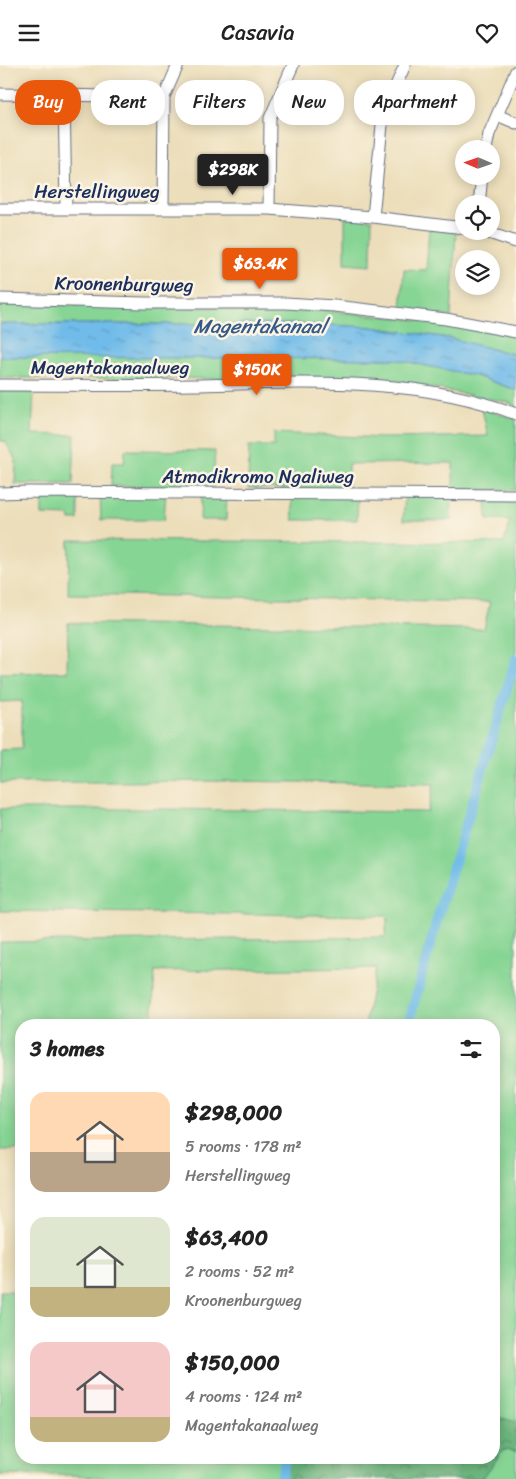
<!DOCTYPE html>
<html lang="en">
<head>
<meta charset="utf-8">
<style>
  :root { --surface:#fff; --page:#f2f2f2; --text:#222; --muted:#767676; --accent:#ea580c }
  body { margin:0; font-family:Sriracha,sans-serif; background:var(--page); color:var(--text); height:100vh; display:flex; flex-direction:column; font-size:19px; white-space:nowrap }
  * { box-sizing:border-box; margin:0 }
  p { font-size:16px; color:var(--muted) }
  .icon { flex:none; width:28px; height:28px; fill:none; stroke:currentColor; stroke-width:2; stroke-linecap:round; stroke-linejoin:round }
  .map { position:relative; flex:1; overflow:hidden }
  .side { position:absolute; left:15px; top:954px; width:485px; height:445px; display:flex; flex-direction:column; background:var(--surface); border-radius:20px; box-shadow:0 2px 12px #0003 }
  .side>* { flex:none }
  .banner { position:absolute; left:15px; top:15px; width:486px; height:45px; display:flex; gap:10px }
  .needle { width:32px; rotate:272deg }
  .fabs { position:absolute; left:455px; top:75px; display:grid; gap:10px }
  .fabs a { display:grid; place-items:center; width:45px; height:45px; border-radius:50%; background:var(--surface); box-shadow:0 2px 12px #0003; font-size:25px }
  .price { position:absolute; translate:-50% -42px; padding:0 11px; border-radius:5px; background:var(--accent); color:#fff; font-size:16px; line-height:32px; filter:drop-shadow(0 1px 2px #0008) }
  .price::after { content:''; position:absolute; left:50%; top:30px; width:15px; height:11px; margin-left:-8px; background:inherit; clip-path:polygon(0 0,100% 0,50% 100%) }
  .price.active { background:#222; color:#fff }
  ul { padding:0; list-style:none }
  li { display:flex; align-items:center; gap:15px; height:125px; padding:0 15px }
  li span { display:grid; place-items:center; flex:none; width:140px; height:100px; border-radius:15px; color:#555 }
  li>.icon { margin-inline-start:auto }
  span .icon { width:60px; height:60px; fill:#fffc; stroke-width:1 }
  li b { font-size:21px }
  h2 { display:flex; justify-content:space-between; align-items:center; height:60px; padding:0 15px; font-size:21px }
  .tag { padding:0 18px; border-radius:20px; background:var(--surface); box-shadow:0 2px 12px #0003; font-size:18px; line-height:45px }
  .tag.active { background:var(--accent); color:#fff }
  header { display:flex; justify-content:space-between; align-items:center; height:65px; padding:0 15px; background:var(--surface); font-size:22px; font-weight:600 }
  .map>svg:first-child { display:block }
  .grass { fill:#87d594; stroke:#518279 }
  .forest { fill:url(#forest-crowns); stroke:#44726e }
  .water { fill:url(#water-ripples); stroke:#4675a4 }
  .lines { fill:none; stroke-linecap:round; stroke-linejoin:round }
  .canal { stroke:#70bbe9; stroke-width:10 }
  .minor-casing { stroke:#646c7e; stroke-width:13 }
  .minor { stroke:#fff; stroke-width:11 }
  .labels { text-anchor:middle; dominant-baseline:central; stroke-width:5; stroke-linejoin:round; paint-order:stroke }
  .street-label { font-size:19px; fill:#1b2f5e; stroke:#fcf5e5 }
  .water-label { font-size:20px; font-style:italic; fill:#355988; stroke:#fcf5e5 }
</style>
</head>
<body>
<header><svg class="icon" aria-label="menu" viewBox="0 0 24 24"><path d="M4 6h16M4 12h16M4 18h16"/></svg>Casavia<svg class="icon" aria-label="heart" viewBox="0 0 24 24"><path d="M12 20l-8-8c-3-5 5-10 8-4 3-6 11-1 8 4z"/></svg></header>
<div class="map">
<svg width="516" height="1414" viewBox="0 0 516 1414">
  <defs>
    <pattern id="forest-crowns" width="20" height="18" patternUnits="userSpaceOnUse" patternTransform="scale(1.25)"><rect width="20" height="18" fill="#6db67e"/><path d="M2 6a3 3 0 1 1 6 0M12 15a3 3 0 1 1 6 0" fill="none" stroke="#59946a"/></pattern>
    <pattern id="water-ripples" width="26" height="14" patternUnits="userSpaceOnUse" patternTransform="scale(1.25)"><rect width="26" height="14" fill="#70bbe9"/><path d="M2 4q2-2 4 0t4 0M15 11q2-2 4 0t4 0" fill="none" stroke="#5b98c0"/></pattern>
  </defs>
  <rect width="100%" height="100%" fill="#fcf5e5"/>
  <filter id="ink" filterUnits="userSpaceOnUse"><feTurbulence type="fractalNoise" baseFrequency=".02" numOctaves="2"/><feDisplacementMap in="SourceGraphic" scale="10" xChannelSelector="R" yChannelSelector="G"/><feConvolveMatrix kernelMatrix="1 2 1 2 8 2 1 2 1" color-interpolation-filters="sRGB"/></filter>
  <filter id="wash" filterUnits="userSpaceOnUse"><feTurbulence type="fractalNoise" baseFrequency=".0096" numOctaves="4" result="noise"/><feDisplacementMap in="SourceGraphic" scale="20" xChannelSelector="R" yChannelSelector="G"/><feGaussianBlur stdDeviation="1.12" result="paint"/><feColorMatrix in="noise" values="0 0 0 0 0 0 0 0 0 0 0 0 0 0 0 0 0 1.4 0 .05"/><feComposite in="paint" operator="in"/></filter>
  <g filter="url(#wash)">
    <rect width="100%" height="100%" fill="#ecdeba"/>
    <path class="grass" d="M 345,152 L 372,155 L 371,200 L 345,198 Z
      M 429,163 L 456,167 L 451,252 L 401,245 L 404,204 L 426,205 Z
      M 0,239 L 312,244 L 453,259 L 516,271 L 516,290 L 449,273 L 371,262 L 302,259 L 0,259 Z
      M 0,292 L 394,294 L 476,311 L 516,325 L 516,341 L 506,337 L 387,314 L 0,313 Z
      M 0,326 L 34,327 L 32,369 L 75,370 L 73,419 L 15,419 L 16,395 L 5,376 L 0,376 Z
      M 482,344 L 516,354 L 516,425 L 453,424 L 453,398 L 348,399 L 348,425 L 248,423 L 249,381 L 274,381 L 274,368 L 384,373 L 488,371 Z
      M 125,385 L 215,386 L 213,423 L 111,421 L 112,398 L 124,398 Z
      M 42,425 L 78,426 L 78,455 L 70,455 L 69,451 L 42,450 Z
      M 100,427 L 166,428 L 164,455 L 101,455 Z
      M 201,429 L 227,430 L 226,455 L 200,455 Z
      M 358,429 L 357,455 L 293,455 L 292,430 Z
      M 405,429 L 452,430 L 451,455 L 403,455 Z
      M 486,430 L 516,431 L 516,1357 L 494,1351 L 494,960 L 365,960 L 376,903 L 155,906 L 152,960 L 21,960 L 21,1085 L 0,1085 L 0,877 L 385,872 L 388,851 L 0,846 L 0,744 L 161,744 L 428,747 L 434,719 L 226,716 L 0,718 L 0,685 L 22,684 L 22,636 L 0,637 L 0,608 L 67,607 L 68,558 L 484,564 L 490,537 L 68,529 L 69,475 L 504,478 L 510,456 L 487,455 Z
      M 0,1226 L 21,1226 L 21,1392 L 286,1393 L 280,1414 L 105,1414 L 104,1412 L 71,1410 L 0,1410 Z
      M 503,1385 L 516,1386 L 516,1414 L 482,1414 Z"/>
    <path class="forest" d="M 494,1351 L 516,1357 L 516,1386 L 503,1385 L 482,1414 L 280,1414 L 286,1393 L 494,1392 Z"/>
    <path class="water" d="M 0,259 L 302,259 L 371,262 L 449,273 L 516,290 L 516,325 L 476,311 L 394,294 L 0,292 Z"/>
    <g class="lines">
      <path class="canal" d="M 408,960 L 436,859 L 516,594
        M 280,1414 L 286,1392"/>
    </g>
  </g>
  <g filter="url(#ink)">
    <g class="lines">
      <g class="minor-casing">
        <path id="minor" d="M 0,29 L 164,32
          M 64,30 L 66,144
          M 497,50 L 516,58
          M 486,84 L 489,69 L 516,6
          M 479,139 L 482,111
          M 0,144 L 269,144 L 373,152 L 464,163
          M 163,144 L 164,32 L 178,0
          M 269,144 L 270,53 L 293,0
          M 373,152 L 383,50 L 405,0
          M 483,166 L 516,177
          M 0,234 L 145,238 L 286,238 L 335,241 L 446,254 L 516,267
          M 0,320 C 64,320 129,321 193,320 C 300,318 414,310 516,349
          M 0,428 L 29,427 L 516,430"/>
      </g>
      <use href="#minor" class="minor"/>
    </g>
  </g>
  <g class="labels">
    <g class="street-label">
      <text x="97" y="126">Herstellingweg</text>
      <text transform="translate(124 219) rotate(1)">Kroonenburgweg</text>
      <text x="110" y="302">Magentakanaalweg</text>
      <text x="258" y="411">Atmodikromo Ngaliweg</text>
    </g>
    <g class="water-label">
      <text x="260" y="261">Magentakanaal</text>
    </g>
  </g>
</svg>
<div class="fabs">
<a><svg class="needle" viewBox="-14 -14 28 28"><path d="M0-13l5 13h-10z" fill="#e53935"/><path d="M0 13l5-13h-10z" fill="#767676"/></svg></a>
<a><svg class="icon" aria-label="locate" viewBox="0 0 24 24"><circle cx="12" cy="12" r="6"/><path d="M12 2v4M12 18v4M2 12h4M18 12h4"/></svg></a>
<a><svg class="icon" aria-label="layers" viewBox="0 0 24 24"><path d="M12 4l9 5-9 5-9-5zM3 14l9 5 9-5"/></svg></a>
</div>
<b class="price active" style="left:233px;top:131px">$298K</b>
<b class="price" style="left:260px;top:225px">$63.4K</b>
<b class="price" style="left:257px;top:331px">$150K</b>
<div class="banner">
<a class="tag active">Buy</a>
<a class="tag">Rent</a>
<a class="tag">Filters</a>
<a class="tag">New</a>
<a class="tag">Apartment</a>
</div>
<section class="side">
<h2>3 homes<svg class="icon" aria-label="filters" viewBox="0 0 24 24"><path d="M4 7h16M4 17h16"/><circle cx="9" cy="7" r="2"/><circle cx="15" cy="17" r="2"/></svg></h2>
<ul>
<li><span style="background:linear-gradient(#ffd9b3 60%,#b9a48a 0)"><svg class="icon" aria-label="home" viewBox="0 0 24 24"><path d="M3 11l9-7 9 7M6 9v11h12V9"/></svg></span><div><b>$298,000</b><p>5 rooms · 178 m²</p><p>Herstellingweg</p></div></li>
<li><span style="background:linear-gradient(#dfe7d0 70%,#c2b280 0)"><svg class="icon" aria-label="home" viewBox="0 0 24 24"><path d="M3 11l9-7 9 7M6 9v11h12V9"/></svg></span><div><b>$63,400</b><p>2 rooms · 52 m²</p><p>Kroonenburgweg</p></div></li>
<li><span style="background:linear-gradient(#f6c9c9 75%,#c2b280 0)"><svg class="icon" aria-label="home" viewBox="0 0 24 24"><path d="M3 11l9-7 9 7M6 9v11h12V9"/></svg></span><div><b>$150,000</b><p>4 rooms · 124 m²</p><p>Magentakanaalweg</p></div></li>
</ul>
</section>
</div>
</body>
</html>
